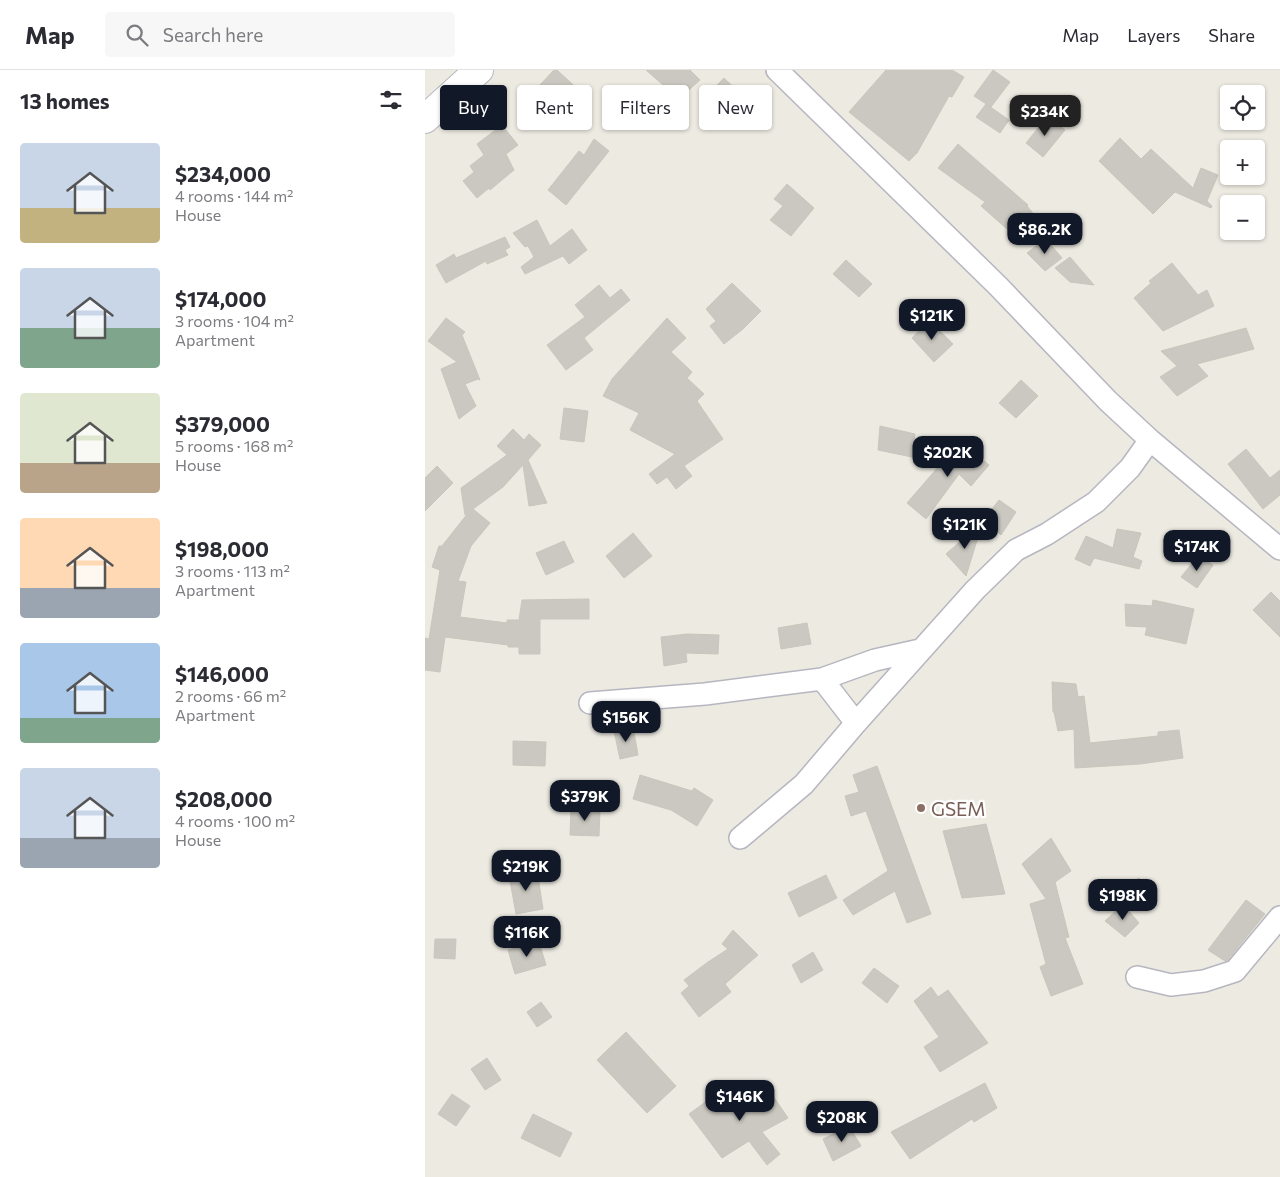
<!DOCTYPE html>
<html lang="en">
<head>
<meta charset="utf-8">
<style>
  :root { --surface:#fff; --page:#f7f7f7; --text:#2b2b33; --muted:#7c7c81; --line:#e1e1e2; --accent:#111827 }
  body { margin:0; font-family:Commissioner,sans-serif; background:var(--page); color:var(--text); height:100vh; display:flex; flex-direction:column; font-size:19px; white-space:nowrap }
  * { box-sizing:border-box; margin:0 }
  p { font-size:16px; color:var(--muted) }
  .icon { flex:none; width:28px; height:28px; fill:none; stroke:currentColor; stroke-width:2; stroke-linecap:round; stroke-linejoin:round }
  .map { position:relative; flex:1; overflow:hidden }
  .sheet { display:flex; flex-direction:column; background:var(--surface); width:425px }
  .sheet>* { flex:none }
  .top-card { position:absolute; left:15px; top:15px; width:475px; height:45px; display:flex; gap:10px }
  .buttons { position:absolute; left:795px; top:15px; display:grid; gap:10px }
  .buttons a { display:grid; place-items:center; width:45px; height:45px; border-radius:5px; background:var(--surface); box-shadow:0 1px 4px #0004; font-size:25px }
  .price { position:absolute; translate:-50% -42px; padding:0 11px; border-radius:10px; background:var(--accent); color:#fff; font-size:16px; line-height:32px; filter:drop-shadow(0 1px 2px #0008) }
  .price::after { content:''; position:absolute; left:50%; top:30px; width:15px; height:11px; margin-left:-8px; background:inherit; clip-path:polygon(0 0,100% 0,50% 100%) }
  .price.on { background:#222; color:#fff }
  ul { padding:0; list-style:none }
  li { display:flex; align-items:center; gap:15px; height:125px; padding:0 20px }
  li span { display:grid; place-items:center; flex:none; width:140px; height:100px; border-radius:5px; color:#555 }
  li>.icon { margin-inline-start:auto }
  span .icon { width:60px; height:60px; fill:#fffc; stroke-width:1 }
  li b { font-size:21px }
  h2 { display:flex; justify-content:space-between; align-items:center; height:60px; padding:0 20px; font-size:21px }
  .chip { padding:0 18px; border-radius:5px; background:var(--surface); box-shadow:0 1px 4px #0004; font-size:18px; line-height:45px }
  .chip.on { background:var(--accent); color:#fff }
  header { display:flex; align-items:center; gap:30px; box-sizing:border-box; height:70px; padding:0 25px; background:var(--surface); border-bottom:1px solid var(--line) }
  header strong { font-size:24px }
  nav { display:flex; gap:28px; margin-inline-start:auto; font-size:18px }
  .search { width:350px; height:45px; background:var(--page); display:flex; align-items:center; gap:12px; box-sizing:border-box; padding:0 18px; border-radius:5px; color:var(--muted); font-size:19px }
  main { display:flex; flex:1; min-height:0 }
  .map>svg:first-child { display:block }
  .building { fill:#cac8c0; stroke:#c9c6bc }
  .lines { fill:none; stroke-linecap:round; stroke-linejoin:round }
  .minor-casing { stroke:#b6b6c0; stroke-width:24 }
  .secondary-casing { stroke:#b6b6c0; stroke-width:30 }
  .minor { stroke:#fff; stroke-width:21 }
  .secondary { stroke:#fff; stroke-width:28 }
  .education-dot { fill:#8d6e63; stroke:#fff; stroke-width:2 }
  .labels { text-anchor:middle; dominant-baseline:central; stroke-width:4.5; stroke-linejoin:round; paint-order:stroke }
  .education-label { font-size:19px; fill:#785e54; stroke:#fff; text-anchor:start }
</style>
</head>
<body>
<header>
<strong>Map</strong>
<div class="search"><svg class="icon" aria-label="search" viewBox="0 0 24 24"><circle cx="10" cy="10" r="6"/><path d="M15 15l6 6"/></svg>Search here</div>
<nav><a>Map</a><a>Layers</a><a>Share</a></nav>
</header>
<main>
<section class="sheet">
<h2>13 homes<svg class="icon" aria-label="filters" viewBox="0 0 24 24"><path d="M4 7h16M4 17h16"/><circle cx="9" cy="7" r="2"/><circle cx="15" cy="17" r="2"/></svg></h2>
<ul>
<li><span style="background:linear-gradient(#c9d6e8 65%,#c2b280 0)"><svg class="icon" aria-label="home" viewBox="0 0 24 24"><path d="M3 11l9-7 9 7M6 9v11h12V9"/></svg></span><div><b>$234,000</b><p>4 rooms · 144 m²</p><p>House</p></div></li>
<li><span style="background:linear-gradient(#c9d6e8 60%,#7fa58c 0)"><svg class="icon" aria-label="home" viewBox="0 0 24 24"><path d="M3 11l9-7 9 7M6 9v11h12V9"/></svg></span><div><b>$174,000</b><p>3 rooms · 104 m²</p><p>Apartment</p></div></li>
<li><span style="background:linear-gradient(#dfe7d0 70%,#b9a48a 0)"><svg class="icon" aria-label="home" viewBox="0 0 24 24"><path d="M3 11l9-7 9 7M6 9v11h12V9"/></svg></span><div><b>$379,000</b><p>5 rooms · 168 m²</p><p>House</p></div></li>
<li><span style="background:linear-gradient(#ffd9b3 70%,#9aa5b1 0)"><svg class="icon" aria-label="home" viewBox="0 0 24 24"><path d="M3 11l9-7 9 7M6 9v11h12V9"/></svg></span><div><b>$198,000</b><p>3 rooms · 113 m²</p><p>Apartment</p></div></li>
<li><span style="background:linear-gradient(#a9c7e8 75%,#7fa58c 0)"><svg class="icon" aria-label="home" viewBox="0 0 24 24"><path d="M3 11l9-7 9 7M6 9v11h12V9"/></svg></span><div><b>$146,000</b><p>2 rooms · 66 m²</p><p>Apartment</p></div></li>
<li><span style="background:linear-gradient(#c9d6e8 70%,#9aa5b1 0)"><svg class="icon" aria-label="home" viewBox="0 0 24 24"><path d="M3 11l9-7 9 7M6 9v11h12V9"/></svg></span><div><b>$208,000</b><p>4 rooms · 100 m²</p><p>House</p></div></li>
</ul>
</section>
<div class="map">
<svg width="855" height="1107" viewBox="0 0 855 1107">
  <rect width="100%" height="100%" fill="#edeae2"/>
  <path class="building" d="M 129,0 L 132,0 L 156,22 L 124,56 L 98,33 Z
    M 221,0 L 265,0 L 275,10 L 254,29 Z
    M 461,0 L 527,0 L 539,7 L 527,27 L 524,26 L 492,83 L 484,91 L 424,42 Z
    M 568,0 L 585,12 L 566,37 L 549,26 Z
    M 299,8 L 320,28 L 299,49 L 278,29 Z
    M 561,34 L 584,50 L 575,63 L 551,47 Z
    M 622,47 L 640,60 L 618,87 L 601,73 Z
    M 77,55 L 93,75 L 81,84 L 89,100 L 65,120 L 64,118 L 52,128 L 38,111 L 49,102 L 45,96 L 59,85 L 52,74 Z
    M 695,68 L 716,89 L 726,79 L 768,118 L 776,98 L 793,105 L 782,131 L 787,136 L 786,138 L 750,122 L 728,144 L 674,91 Z
    M 169,69 L 184,81 L 141,135 L 123,120 L 154,81 L 159,85 Z
    M 533,74 L 603,135 L 602,136 L 611,147 L 597,161 L 588,154 L 582,159 L 556,136 L 560,132 L 513,98 Z
    M 362,114 L 389,138 L 366,166 L 345,150 L 358,136 L 349,129 Z
    M 112,150 L 125,176 L 147,159 L 162,180 L 144,194 L 138,186 L 100,204 L 96,197 L 109,187 L 103,176 L 100,177 L 88,163 Z
    M 80,167 L 85,177 L 80,180 L 83,185 L 62,194 L 61,191 L 21,213 L 11,195 L 29,184 L 31,188 Z
    M 621,169 L 637,188 L 620,201 L 602,183 Z
    M 645,187 L 669,215 L 645,212 L 630,198 Z
    M 421,190 L 447,214 L 434,227 L 408,204 Z
    M 747,193 L 773,225 L 782,220 L 789,236 L 738,261 L 709,228 L 726,213 L 724,211 Z
    M 307,213 L 336,241 L 318,259 L 299,274 L 285,256 L 291,251 L 281,239 Z
    M 174,215 L 185,228 L 196,219 L 205,230 L 159,268 L 168,280 L 141,300 L 122,275 L 160,247 L 150,235 Z
    M 21,248 L 40,262 L 37,265 L 55,310 L 53,309 L 40,314 L 51,336 L 34,349 L 16,299 L 32,292 L 3,271 Z
    M 242,248 L 261,268 L 246,282 L 267,302 L 262,308 L 279,324 L 272,331 L 298,369 L 259,396 L 267,406 L 251,419 L 242,407 L 232,414 L 224,404 L 250,384 L 205,360 L 214,343 L 178,326 L 187,309 Z
    M 504,250 L 528,274 L 509,292 L 487,268 Z
    M 821,258 L 829,279 L 772,294 L 783,306 L 752,326 L 735,307 L 752,296 L 736,281 Z
    M 596,310 L 613,326 L 591,348 L 574,333 Z
    M 139,338 L 163,341 L 159,372 L 135,369 Z
    M 455,356 L 490,364 L 487,387 L 453,380 Z
    M 88,359 L 99,370 L 104,364 L 116,375 L 103,390 L 122,433 L 104,436 L 98,395 L 78,417 L 48,439 L 65,453 L 46,476 L 33,511 L 41,512 L 35,547 L 82,553 L 82,550 L 94,550 L 97,530 L 164,529 L 164,549 L 115,549 L 115,584 L 94,584 L 94,577 L 83,577 L 83,575 L 20,567 L 15,602 L 0,600 L 0,568 L 4,569 L 15,500 L 7,497 L 14,476 L 17,476 L 43,443 L 40,445 L 36,418 L 82,385 L 72,376 Z
    M 533,374 L 543,377 L 564,395 L 546,416 L 534,404 L 501,449 L 482,433 Z
    M 821,379 L 845,408 L 855,400 L 855,425 L 838,439 L 803,394 Z
    M 12,396 L 28,413 L 0,441 L 0,408 Z
    M 574,430 L 591,442 L 576,465 L 560,448 Z
    M 558,451 L 541,506 L 521,484 Z
    M 692,459 L 716,463 L 708,487 L 717,491 L 714,499 L 669,488 L 665,496 L 650,489 L 661,466 L 688,478 Z
    M 208,463 L 227,486 L 199,508 L 181,486 Z
    M 139,471 L 149,492 L 121,505 L 111,483 Z
    M 773,486 L 788,495 L 772,518 L 756,507 Z
    M 846,522 L 855,531 L 855,567 L 828,540 Z
    M 728,530 L 769,539 L 761,574 L 720,565 L 722,557 L 701,556 L 700,534 L 727,536 Z
    M 382,553 L 386,574 L 356,579 L 353,558 Z
    M 262,564 L 294,565 L 293,584 L 261,583 L 262,592 L 239,596 L 236,567 Z
    M 627,612 L 651,614 L 653,627 L 659,626 L 665,673 L 733,666 L 733,662 L 754,660 L 758,688 L 715,694 L 650,698 L 649,659 L 633,661 L 629,642 L 628,642 Z
    M 208,657 L 213,685 L 195,689 L 189,661 Z
    M 88,671 L 121,672 L 120,696 L 88,695 Z
    M 452,696 L 506,844 L 482,853 L 470,821 L 428,845 L 418,830 L 463,801 L 441,741 L 426,746 L 420,726 L 434,722 L 428,705 Z
    M 215,705 L 267,721 L 269,718 L 288,730 L 272,756 L 246,740 L 208,729 Z
    M 146,739 L 175,740 L 174,766 L 145,765 Z
    M 561,754 L 580,824 L 537,828 L 518,761 Z
    M 626,768 L 646,801 L 630,812 L 644,867 L 640,868 L 658,914 L 626,926 L 615,897 L 621,894 L 605,834 L 621,829 L 597,794 Z
    M 112,800 L 118,839 L 91,844 L 84,805 Z
    M 401,805 L 412,828 L 374,847 L 363,823 Z
    M 714,808 L 727,826 L 711,835 L 699,817 Z
    M 821,830 L 840,844 L 803,890 L 800,891 L 783,880 Z
    M 698,834 L 714,853 L 700,867 L 680,851 Z
    M 308,860 L 333,885 L 300,914 L 306,922 L 274,947 L 256,923 L 264,916 L 259,910 L 283,892 L 303,879 L 297,874 Z
    M 10,869 L 31,869 L 30,889 L 9,888 Z
    M 114,872 L 121,895 L 90,904 L 83,880 Z
    M 388,882 L 398,900 L 376,913 L 367,895 Z
    M 449,898 L 474,916 L 462,933 L 437,913 Z
    M 506,917 L 513,927 L 523,920 L 563,973 L 515,1002 L 499,977 L 514,967 L 489,931 Z
    M 116,932 L 127,947 L 112,957 L 102,942 Z
    M 201,962 L 251,1016 L 222,1043 L 172,990 Z
    M 62,988 L 76,1010 L 60,1020 L 46,999 Z
    M 560,1013 L 572,1038 L 549,1052 L 547,1049 L 485,1089 L 466,1062 Z
    M 301,1017 L 315,1034 L 342,1017 L 363,1048 L 337,1062 L 355,1084 L 342,1095 L 324,1071 L 297,1088 L 264,1044 Z
    M 27,1024 L 45,1036 L 31,1056 L 13,1044 Z
    M 108,1044 L 147,1063 L 135,1087 L 96,1068 Z
    M 424,1056 L 436,1076 L 408,1091 L 398,1069 Z"/>
  <g class="lines">
    <g class="minor-casing">
      <path id="minor" d="M 352,0 L 573,216 L 683,331 L 725,370 L 855,479
        M 397,609 L 431,653
        M 165,633 L 280,624 L 397,609 L 450,590 L 495,580
        M 315,768 L 379,714 L 431,653 L 550,520 L 591,480 L 622,464 L 671,432 L 705,398 L 725,370
        M 712,907 L 746,915 L 779,911 L 810,901 L 855,847"/>
    </g>
    <g class="secondary-casing">
      <path id="secondary" d="M 0,49 L 54,0"/>
    </g>
    <use href="#minor" class="minor"/>
    <use href="#secondary" class="secondary"/>
  </g>
  <circle class="education-dot" cx="496" cy="738" r="5"/>
  <g class="labels">
    <g class="education-label">
      <text x="506" y="738">GSEM</text>
    </g>
  </g>
</svg>
<div class="buttons">
<a><svg class="icon" aria-label="locate" viewBox="0 0 24 24"><circle cx="12" cy="12" r="6"/><path d="M12 2v4M12 18v4M2 12h4M18 12h4"/></svg></a>
<a>+</a>
<a>−</a>
</div>
<b class="price on" style="left:620px;top:67px">$234K</b>
<b class="price" style="left:620px;top:185px">$86.2K</b>
<b class="price" style="left:507px;top:271px">$121K</b>
<b class="price" style="left:523px;top:408px">$202K</b>
<b class="price" style="left:540px;top:480px">$121K</b>
<b class="price" style="left:772px;top:502px">$174K</b>
<b class="price" style="left:201px;top:673px">$156K</b>
<b class="price" style="left:160px;top:752px">$379K</b>
<b class="price" style="left:101px;top:822px">$219K</b>
<b class="price" style="left:698px;top:851px">$198K</b>
<b class="price" style="left:102px;top:888px">$116K</b>
<b class="price" style="left:315px;top:1052px">$146K</b>
<b class="price" style="left:417px;top:1073px">$208K</b>
<div class="top-card">
<a class="chip on">Buy</a>
<a class="chip">Rent</a>
<a class="chip">Filters</a>
<a class="chip">New</a>
</div>
</div>
</main>
</body>
</html>
